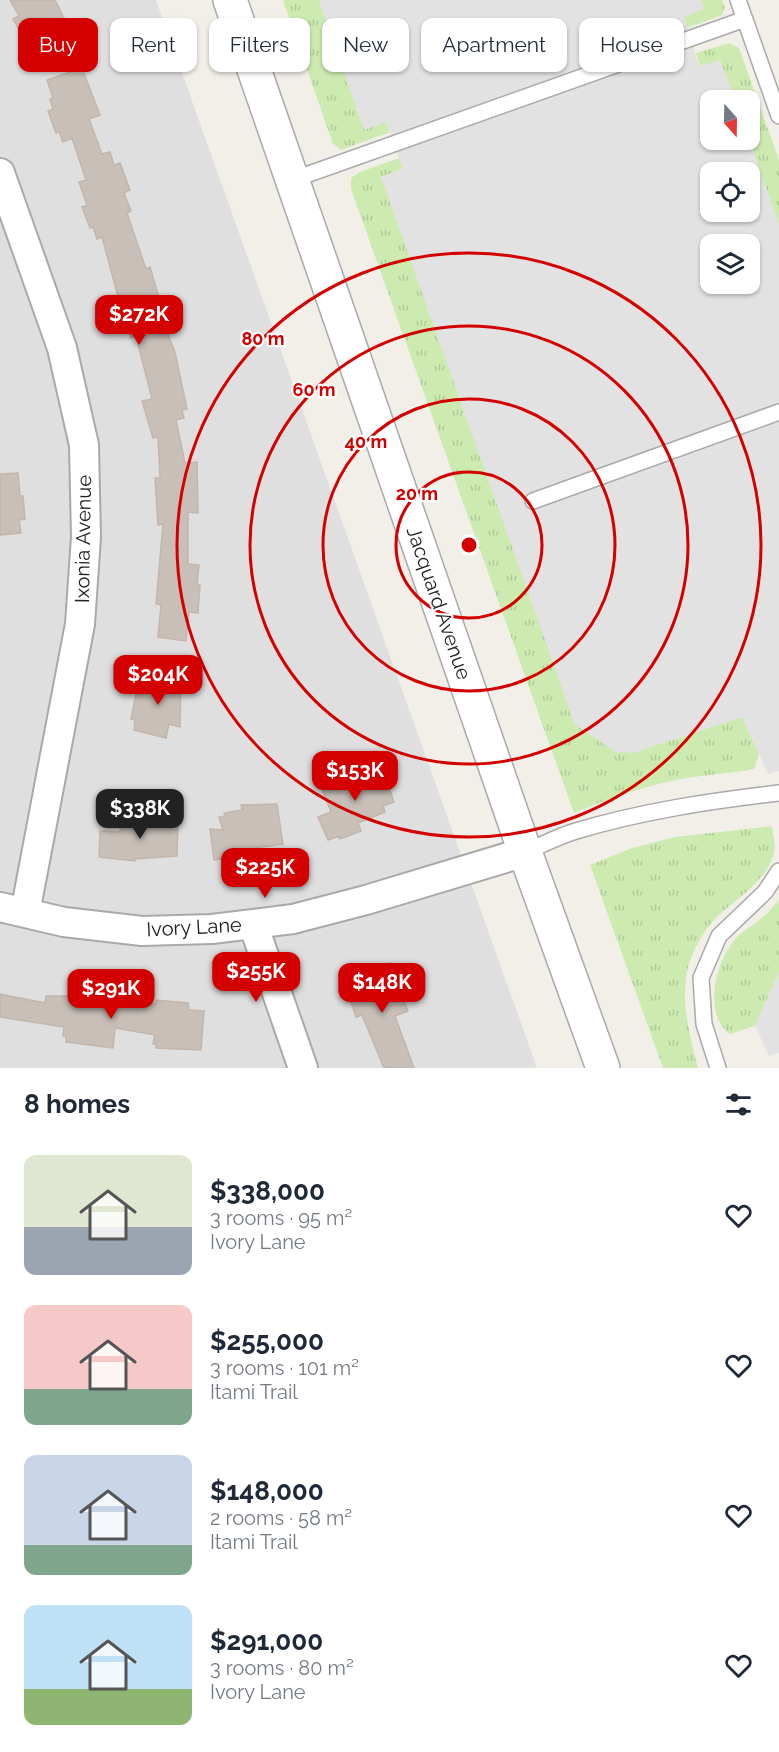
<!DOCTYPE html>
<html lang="en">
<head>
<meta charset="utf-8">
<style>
  :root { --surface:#fff; --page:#f2f2f3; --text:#1f2937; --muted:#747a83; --accent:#d40000 }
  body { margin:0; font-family:Raleway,sans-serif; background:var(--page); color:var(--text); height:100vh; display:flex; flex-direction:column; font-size:22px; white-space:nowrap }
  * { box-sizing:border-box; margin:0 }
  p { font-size:20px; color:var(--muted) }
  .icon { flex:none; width:33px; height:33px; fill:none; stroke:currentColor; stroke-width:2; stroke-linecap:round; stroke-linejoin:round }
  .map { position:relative; height:1068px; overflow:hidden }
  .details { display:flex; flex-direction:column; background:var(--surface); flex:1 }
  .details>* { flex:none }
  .hud { position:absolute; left:18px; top:18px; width:744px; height:54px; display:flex; gap:12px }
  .needle { width:39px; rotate:160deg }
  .tools { position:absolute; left:700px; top:90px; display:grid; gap:12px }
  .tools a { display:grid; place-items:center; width:60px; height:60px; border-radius:12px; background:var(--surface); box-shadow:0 2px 4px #0004; font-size:30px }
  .price { position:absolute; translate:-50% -51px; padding:0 14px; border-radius:12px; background:var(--accent); color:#fff; font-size:20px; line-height:39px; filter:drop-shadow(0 2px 3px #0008) }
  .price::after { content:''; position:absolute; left:50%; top:36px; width:18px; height:14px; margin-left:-9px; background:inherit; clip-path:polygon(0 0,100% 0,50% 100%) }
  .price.active { background:#222; color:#fff }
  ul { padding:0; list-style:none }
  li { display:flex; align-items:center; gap:18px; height:150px; padding:0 24px }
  li span { display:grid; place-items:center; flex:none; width:168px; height:120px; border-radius:12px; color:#555 }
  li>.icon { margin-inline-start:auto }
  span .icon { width:72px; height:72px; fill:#fffc; stroke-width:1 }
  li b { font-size:26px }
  h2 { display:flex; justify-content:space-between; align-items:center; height:72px; padding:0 24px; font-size:26px }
  .tag { padding:0 21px; border-radius:12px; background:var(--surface); box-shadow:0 2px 4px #0004; font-size:21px; line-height:54px }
  .tag.active { background:var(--accent); color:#fff }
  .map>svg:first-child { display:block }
  .residential { fill:#e0dfdf }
  .grass { fill:url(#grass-tufts) }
  .parking { fill:#e2e2e2; fill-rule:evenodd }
  .building { fill:#c7bfb8; stroke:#c4b6ab; stroke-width:1.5 }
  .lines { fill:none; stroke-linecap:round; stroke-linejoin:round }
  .service-casing { stroke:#a9a9a9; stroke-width:18 }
  .minor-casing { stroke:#a9a9a9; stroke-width:32 }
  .tertiary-casing { stroke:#a9a9a9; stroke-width:36 }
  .service { stroke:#fff; stroke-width:15 }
  .minor { stroke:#fff; stroke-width:28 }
  .tertiary { stroke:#fff; stroke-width:33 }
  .ring { fill:none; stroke:#d40000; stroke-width:3 }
  .labels { text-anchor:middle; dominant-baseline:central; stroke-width:4.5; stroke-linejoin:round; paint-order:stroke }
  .street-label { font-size:20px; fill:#222; stroke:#fff }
  .centre { fill:#d40000; stroke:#fff; stroke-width:3 }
  .ring-label { font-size:18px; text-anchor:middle; font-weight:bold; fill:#d40000; stroke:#fff; stroke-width:4.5; stroke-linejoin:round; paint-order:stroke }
</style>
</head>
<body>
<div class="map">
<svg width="779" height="1068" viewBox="0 0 779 1068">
  <defs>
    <pattern id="grass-tufts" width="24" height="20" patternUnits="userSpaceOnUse" patternTransform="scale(1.5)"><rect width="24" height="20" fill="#cdebb0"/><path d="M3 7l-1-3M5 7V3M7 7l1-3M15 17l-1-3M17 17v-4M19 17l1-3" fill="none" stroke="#b0c997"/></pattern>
  </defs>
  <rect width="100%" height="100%" fill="#f2efe9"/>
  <path class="residential" d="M 0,0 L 156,0 L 537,1068 L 0,1068 Z"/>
  <path class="grass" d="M 283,0 L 319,0 L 364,129 L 386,122 L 390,132 L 341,150 L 333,144 Z
    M 701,0 L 722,0 L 725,7 L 722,15 L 687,28 L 683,16 L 704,9 Z
    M 729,43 L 739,48 L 779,160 L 779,225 L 749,140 L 750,100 L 735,100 L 720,60 L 700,67 L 696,53 Z
    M 399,158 L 403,169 L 381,177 L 632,753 L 742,717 L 759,754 L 754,769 C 726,774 698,775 671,781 C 638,788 605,800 574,813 L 351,189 L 351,178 L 360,172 Z
    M 772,826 C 773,834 776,845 774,853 C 765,887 728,901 708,927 C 700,938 693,951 689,964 C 679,996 690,1037 698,1068 L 663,1068 L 590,865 L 632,848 L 675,837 Z
    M 779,900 L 779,972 L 755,1026 L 730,1034 C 702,1014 716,959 737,937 C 745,929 755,924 763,917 C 769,912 774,905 779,900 Z"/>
  <path class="parking" d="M 319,0 L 701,0 L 704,9 L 684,17 L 699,66 L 720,60 L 735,100 L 711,100 L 711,140 L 749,140 L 779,225 L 779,771 L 768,774 L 742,717 L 632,753 L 616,752 L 575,725 L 381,177 L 403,169 L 386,122 L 364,130 ZM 711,172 L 750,172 L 750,212 L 711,212 ZM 711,244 L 750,244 L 750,284 L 711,284 Z
    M 779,972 L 779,1053 L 769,1056 L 755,1026 Z"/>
  <path class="building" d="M 10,0 L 55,0 L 64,18 L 47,26 L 52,37 L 30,49 L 13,19 L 19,16 Z
    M 82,68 L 100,115 L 89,119 L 102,154 L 110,152 L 114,165 L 120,163 L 130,190 L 124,193 L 131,211 L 127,213 L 146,269 L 150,267 L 162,308 L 158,309 L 175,352 L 187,409 L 182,410 L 184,418 L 176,420 L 185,463 L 197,462 L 198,513 L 188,512 L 188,564 L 199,565 L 197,584 L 200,585 L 198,613 L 189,612 L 186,641 L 158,637 L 161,605 L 156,604 L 163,524 L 158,525 L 155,478 L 160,478 L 158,437 L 153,438 L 142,401 L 152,399 L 136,336 L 131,338 L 118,305 L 120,304 L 102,237 L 97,239 L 93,227 L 90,228 L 82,207 L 87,205 L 79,182 L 86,180 L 72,138 L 63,142 L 59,132 L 56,133 L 48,111 L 53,109 L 50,99 L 53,98 L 47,80 Z
    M 18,473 L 20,496 L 23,496 L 25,519 L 19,520 L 21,533 L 0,535 L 0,474 Z
    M 147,674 L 181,681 L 180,727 L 169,724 L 166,738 L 134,730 L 135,720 L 131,719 L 136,694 L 143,695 Z
    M 381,764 L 394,802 L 383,806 L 385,812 L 358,823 L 361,831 L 340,839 L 339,836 L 328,840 L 318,817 L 331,812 L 321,786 Z
    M 277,804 L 283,844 L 247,849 L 249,856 L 214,860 L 210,829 L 223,830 L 219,817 L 225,816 L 224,813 L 242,810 L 241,805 Z
    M 121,818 L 178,821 L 177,856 L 135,859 L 135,861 L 99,857 L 100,831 L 120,832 Z
    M 390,963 L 408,1011 L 395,1016 L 414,1068 L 384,1068 L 362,1015 L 356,1017 L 348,993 L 356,990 L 351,976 Z
    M 0,994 L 45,1003 L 46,996 L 106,996 L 105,1003 L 147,1006 L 147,1003 L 156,1004 L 156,1000 L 188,1003 L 189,1010 L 204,1011 L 201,1050 L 156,1048 L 156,1044 L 153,1044 L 155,1035 L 115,1028 L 113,1048 L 66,1042 L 66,1036 L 63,1036 L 64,1027 L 0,1017 Z"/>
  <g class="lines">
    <g class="service-casing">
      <path id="service" d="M 738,0 L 779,116
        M 292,180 L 745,19
        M 533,501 L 779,412
        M 525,852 C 542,845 559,836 576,831 C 643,811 710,801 779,793
        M 718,1068 L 704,1024 L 701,978 L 719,936 L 765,892 L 779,871"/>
    </g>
    <g class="minor-casing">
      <path id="minor" d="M 0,173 L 62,348 L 84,445 L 86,537 L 80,624 L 25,913
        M 0,907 L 64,922 L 142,931 L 212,929 L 293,919 L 366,900 L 525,852
        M 253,924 L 303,1068"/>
    </g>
    <g class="tertiary-casing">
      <path id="tertiary" d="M 230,0 L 525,852 L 603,1068"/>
    </g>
    <use href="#service" class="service"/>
    <use href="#minor" class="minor"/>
    <use href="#tertiary" class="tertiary"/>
  </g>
  <g class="ring">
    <circle cx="469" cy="545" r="73"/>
    <circle cx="469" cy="545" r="146"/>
    <circle cx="469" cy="545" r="219"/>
    <circle cx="469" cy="545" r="292"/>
  </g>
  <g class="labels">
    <g class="street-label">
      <text transform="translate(83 539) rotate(-89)">Ixonia Avenue</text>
      <text transform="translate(439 603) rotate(71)">Jacquard Avenue</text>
      <text transform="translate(194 927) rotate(-3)">Ivory Lane</text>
    </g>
  </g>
  <circle cx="469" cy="545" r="9" class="centre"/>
  <g class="ring-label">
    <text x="263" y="345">80 m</text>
    <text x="314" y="396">60 m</text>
    <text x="366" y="448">40 m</text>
    <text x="417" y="500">20 m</text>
  </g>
</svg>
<div class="tools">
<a><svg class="needle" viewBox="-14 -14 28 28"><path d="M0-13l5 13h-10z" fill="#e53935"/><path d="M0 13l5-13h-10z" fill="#747a83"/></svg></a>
<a><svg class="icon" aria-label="locate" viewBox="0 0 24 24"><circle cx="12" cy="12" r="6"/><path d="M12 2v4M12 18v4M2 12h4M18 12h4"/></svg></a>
<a><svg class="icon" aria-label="layers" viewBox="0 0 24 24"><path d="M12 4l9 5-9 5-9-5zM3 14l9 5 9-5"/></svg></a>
</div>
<b class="price" style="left:139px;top:346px">$272K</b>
<b class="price" style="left:158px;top:706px">$204K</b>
<b class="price" style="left:355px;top:802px">$153K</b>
<b class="price active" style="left:140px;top:840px">$338K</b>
<b class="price" style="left:265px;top:899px">$225K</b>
<b class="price" style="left:256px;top:1003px">$255K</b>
<b class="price" style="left:382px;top:1014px">$148K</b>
<b class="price" style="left:111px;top:1020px">$291K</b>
<div class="hud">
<a class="tag active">Buy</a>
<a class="tag">Rent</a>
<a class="tag">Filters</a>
<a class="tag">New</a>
<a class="tag">Apartment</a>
<a class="tag">House</a>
</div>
</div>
<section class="details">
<h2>8 homes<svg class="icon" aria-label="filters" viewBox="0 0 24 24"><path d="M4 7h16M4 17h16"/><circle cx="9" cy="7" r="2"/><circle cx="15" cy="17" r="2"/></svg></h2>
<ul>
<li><span style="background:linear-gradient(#dfe7d0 60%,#9aa5b1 0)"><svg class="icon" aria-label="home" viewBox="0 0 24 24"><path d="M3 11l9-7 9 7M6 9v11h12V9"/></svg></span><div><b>$338,000</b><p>3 rooms · 95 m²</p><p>Ivory Lane</p></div><svg class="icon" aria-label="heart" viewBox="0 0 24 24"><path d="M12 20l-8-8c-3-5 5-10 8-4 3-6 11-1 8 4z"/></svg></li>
<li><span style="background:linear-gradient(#f6c9c9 70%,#7fa58c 0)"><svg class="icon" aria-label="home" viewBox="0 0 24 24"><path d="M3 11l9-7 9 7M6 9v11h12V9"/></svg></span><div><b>$255,000</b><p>3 rooms · 101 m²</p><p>Itami Trail</p></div><svg class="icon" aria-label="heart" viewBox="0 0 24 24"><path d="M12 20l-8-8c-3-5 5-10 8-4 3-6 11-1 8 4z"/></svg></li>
<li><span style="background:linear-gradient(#c9d6e8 75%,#7fa58c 0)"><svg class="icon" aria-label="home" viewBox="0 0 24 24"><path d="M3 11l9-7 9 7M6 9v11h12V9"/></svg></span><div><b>$148,000</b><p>2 rooms · 58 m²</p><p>Itami Trail</p></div><svg class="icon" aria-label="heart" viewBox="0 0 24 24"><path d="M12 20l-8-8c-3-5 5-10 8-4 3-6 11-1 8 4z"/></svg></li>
<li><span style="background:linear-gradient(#bfe0f5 70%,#8fb573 0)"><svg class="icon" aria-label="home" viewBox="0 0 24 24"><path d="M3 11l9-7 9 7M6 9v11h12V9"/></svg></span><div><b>$291,000</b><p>3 rooms · 80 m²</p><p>Ivory Lane</p></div><svg class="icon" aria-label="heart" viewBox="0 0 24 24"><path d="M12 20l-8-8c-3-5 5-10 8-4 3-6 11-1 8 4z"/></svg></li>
</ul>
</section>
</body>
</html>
